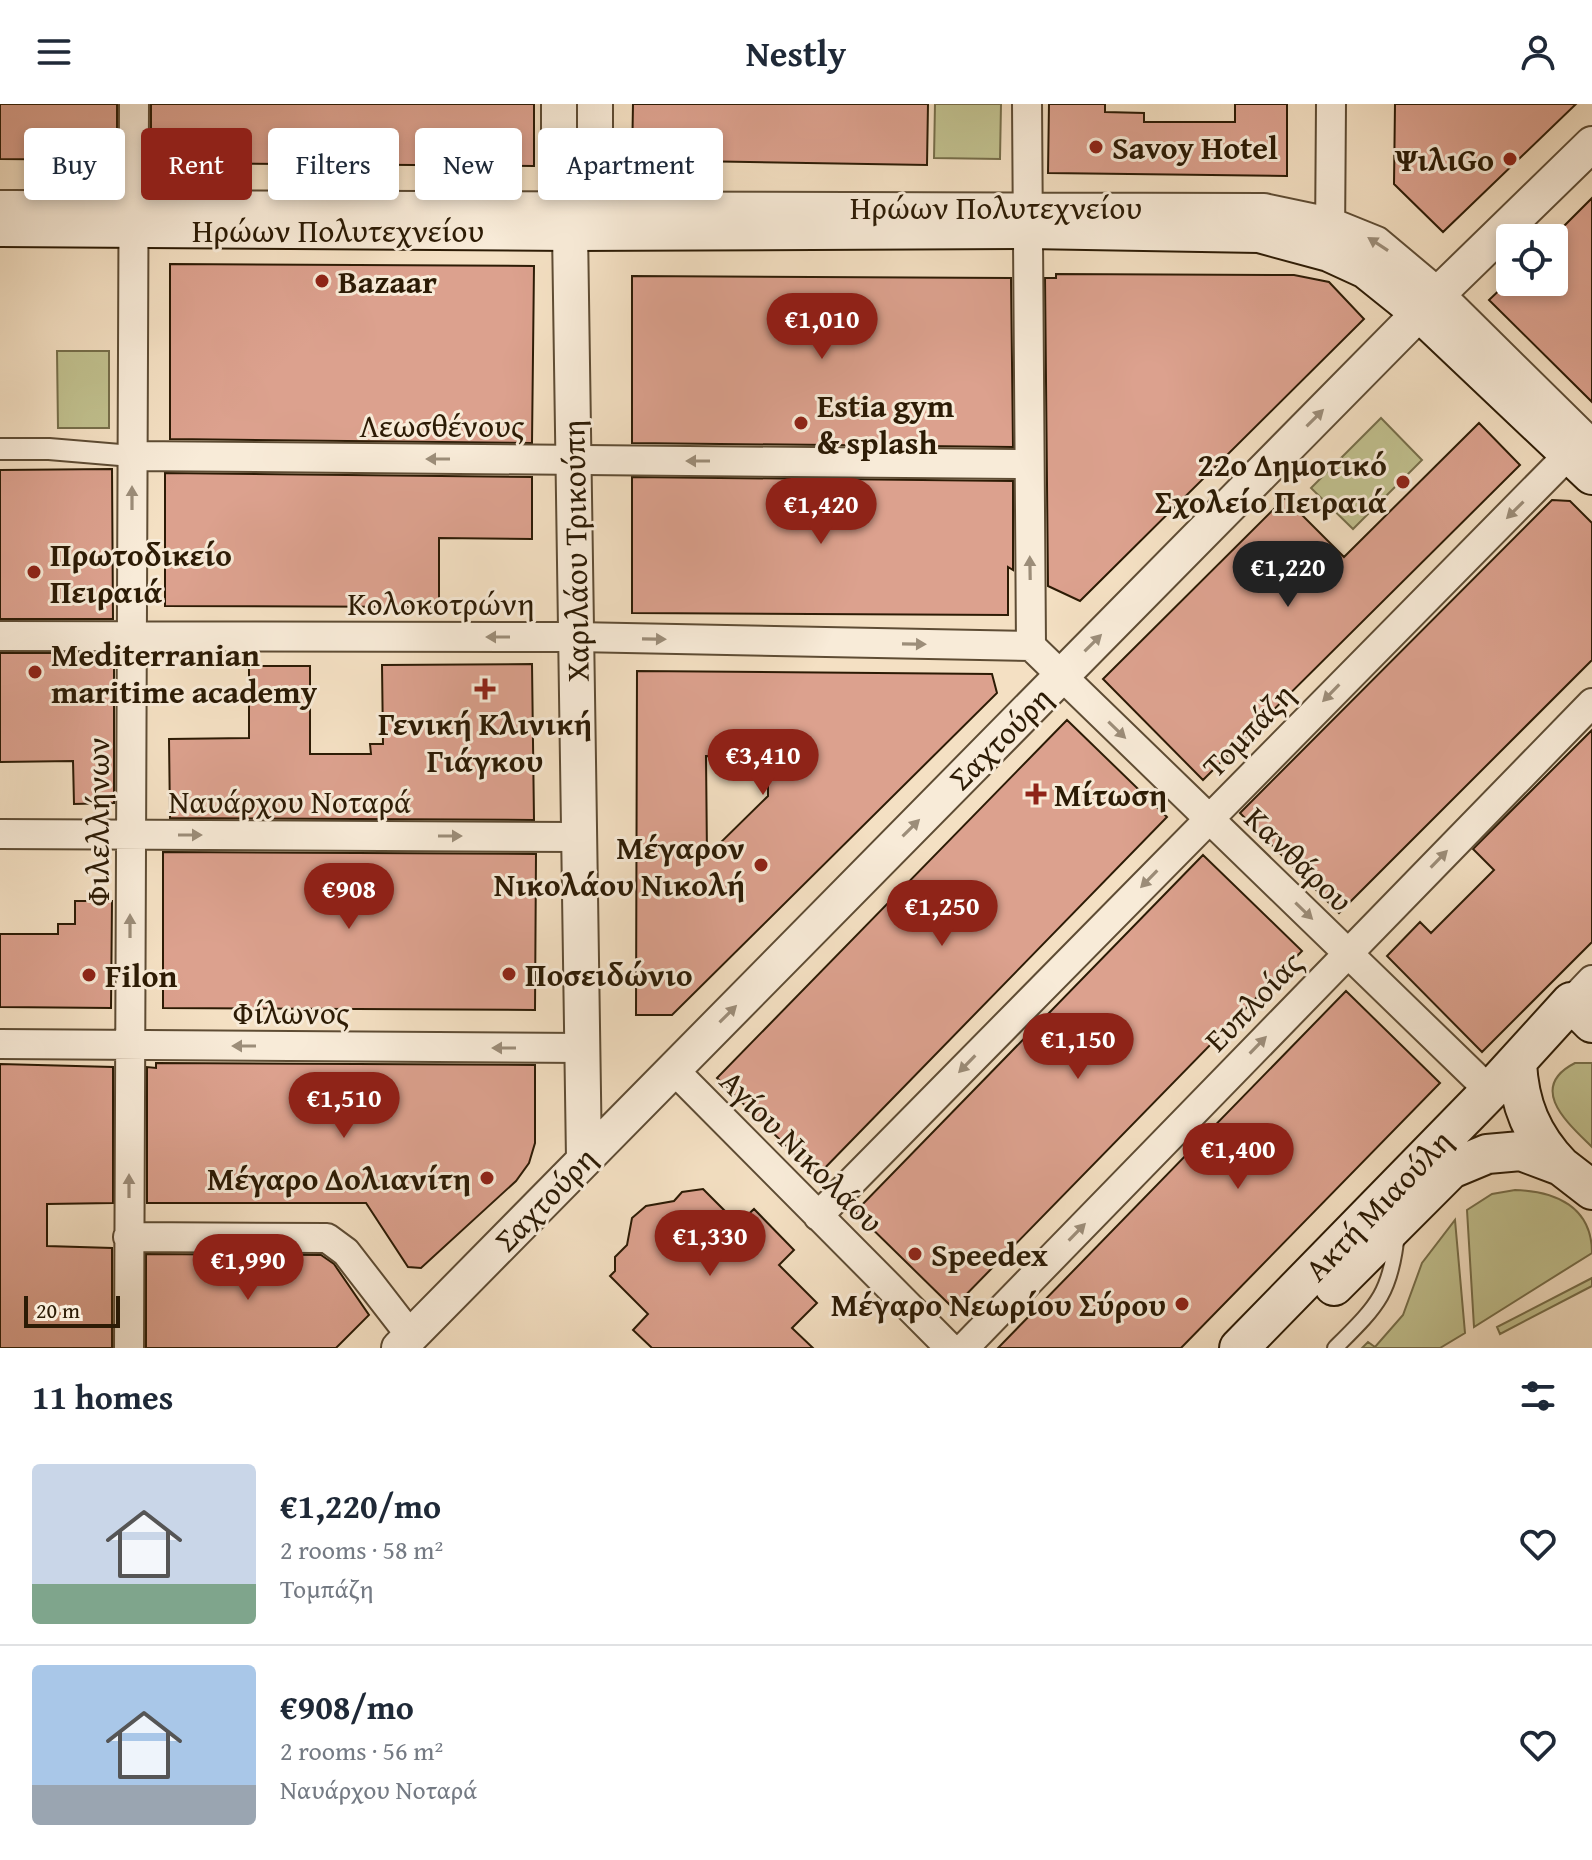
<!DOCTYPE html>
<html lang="en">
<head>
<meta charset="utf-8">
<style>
  :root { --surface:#fff; --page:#f6f6f7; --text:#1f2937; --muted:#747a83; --line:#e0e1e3; --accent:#8f2418 }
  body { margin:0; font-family:"Gentium Book Plus",serif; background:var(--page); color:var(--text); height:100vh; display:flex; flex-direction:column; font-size:30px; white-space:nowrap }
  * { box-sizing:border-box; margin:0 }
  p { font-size:26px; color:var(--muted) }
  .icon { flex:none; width:44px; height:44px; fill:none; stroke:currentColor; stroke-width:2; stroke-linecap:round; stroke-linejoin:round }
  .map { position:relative; height:1244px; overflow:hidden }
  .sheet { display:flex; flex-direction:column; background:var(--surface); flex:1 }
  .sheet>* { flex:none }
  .top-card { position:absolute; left:24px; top:24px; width:800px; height:72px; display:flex; gap:16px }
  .buttons { position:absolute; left:1496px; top:120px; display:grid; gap:16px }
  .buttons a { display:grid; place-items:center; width:72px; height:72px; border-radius:8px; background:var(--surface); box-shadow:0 4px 12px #0003; font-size:40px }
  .scale { position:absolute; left:24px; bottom:20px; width:96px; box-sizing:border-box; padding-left:8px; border:4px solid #2c1b05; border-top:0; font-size:22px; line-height:28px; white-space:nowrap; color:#2c1b05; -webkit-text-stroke:6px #f8ebd8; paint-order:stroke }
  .price { position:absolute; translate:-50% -68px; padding:0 18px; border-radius:28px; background:var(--accent); color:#fff; font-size:26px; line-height:52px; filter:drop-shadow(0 2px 4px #0008) }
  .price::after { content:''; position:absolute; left:50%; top:48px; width:24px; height:18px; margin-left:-12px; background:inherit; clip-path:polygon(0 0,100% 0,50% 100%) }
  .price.selected { background:#222; color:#fff }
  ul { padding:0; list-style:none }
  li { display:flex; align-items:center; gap:24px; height:200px; padding:0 32px }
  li+li { border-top:2px solid var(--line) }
  li span { display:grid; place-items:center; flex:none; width:224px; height:160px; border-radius:8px; color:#555 }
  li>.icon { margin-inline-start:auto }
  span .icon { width:96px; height:96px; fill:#fffc; stroke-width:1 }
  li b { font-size:34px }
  h2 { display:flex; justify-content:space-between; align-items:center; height:96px; padding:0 32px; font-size:34px }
  .chip { padding:0 28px; border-radius:8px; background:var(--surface); box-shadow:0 4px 12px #0003; font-size:28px; line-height:72px }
  .chip.selected { background:var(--accent); color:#fff }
  header { display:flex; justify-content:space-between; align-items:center; height:104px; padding:0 32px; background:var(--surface); font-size:36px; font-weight:700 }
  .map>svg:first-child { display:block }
  .green { fill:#c1c18f; stroke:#766e4a; stroke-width:2 }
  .building { fill:#dca18e; stroke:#2c1b05; stroke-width:2; fill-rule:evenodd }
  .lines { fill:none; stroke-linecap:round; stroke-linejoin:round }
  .service-casing { stroke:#5e4c34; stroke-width:18 }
  .pedestrian-casing { stroke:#5e4c34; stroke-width:24 }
  .minor-casing { stroke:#5e4c34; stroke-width:32 }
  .tertiary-casing { stroke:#5e4c34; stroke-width:38 }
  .secondary-casing { stroke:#2c1b05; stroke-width:42 }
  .service { stroke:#f8ebd8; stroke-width:14 }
  .pedestrian { stroke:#f8ebd8; stroke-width:20 }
  .minor { stroke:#f8ebd8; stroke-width:28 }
  .tertiary { stroke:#f8ebd8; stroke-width:34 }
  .secondary { stroke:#f8ebd8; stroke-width:38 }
  .oneway { fill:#9c8d79 }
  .poi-dot { fill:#8f2418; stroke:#f8ebd8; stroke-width:3 }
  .labels { text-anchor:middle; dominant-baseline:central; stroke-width:6; stroke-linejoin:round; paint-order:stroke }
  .poi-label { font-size:32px; font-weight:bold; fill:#2c1b05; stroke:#f8ebd8; text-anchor:start }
  .street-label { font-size:32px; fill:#2c1b05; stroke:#f8ebd8 }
</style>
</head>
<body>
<header><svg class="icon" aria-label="menu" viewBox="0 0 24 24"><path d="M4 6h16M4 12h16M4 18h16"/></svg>Nestly<svg class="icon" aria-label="person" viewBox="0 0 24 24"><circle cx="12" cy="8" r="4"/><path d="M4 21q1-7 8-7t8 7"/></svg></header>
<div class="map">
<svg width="1592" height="1244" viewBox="0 0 1592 1244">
  <rect width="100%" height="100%" fill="#f4e0c3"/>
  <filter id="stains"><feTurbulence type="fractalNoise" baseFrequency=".0025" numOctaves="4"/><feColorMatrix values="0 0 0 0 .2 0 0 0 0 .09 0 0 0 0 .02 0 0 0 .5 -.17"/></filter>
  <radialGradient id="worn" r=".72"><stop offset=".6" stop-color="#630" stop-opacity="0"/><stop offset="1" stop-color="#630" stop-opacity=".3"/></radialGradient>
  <path class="green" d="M 935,0 L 1001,0 L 1000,55 L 934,54 Z
    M 57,247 L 109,247 L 109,324 L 58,324 Z
    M 1381,314 L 1422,356 L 1353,425 L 1311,384 Z
    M 1575,959 L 1592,959 L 1592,1043 C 1569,1020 1526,984 1575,959 Z
    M 1515,1086 C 1556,1087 1592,1103 1592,1149 L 1474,1223 L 1467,1106 L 1492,1090 Z
    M 1455,1116 L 1465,1229 L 1440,1244 L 1362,1244 L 1368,1238 L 1375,1243 L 1403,1211 L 1422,1159 Z
    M 1592,1174 L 1592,1182 L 1500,1230 L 1497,1223 Z"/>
  <path class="building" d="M 0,0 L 117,0 L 117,56 L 0,55 Z
    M 151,0 L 534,0 L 534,62 L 168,59 L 168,56 L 151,56 Z
    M 633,0 L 928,0 L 927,61 L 632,56 Z
    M 1049,0 L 1105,0 L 1105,8 L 1144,9 L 1144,18 L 1235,18 L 1235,0 L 1287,0 L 1287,72 L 1048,69 Z
    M 1395,0 L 1576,0 L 1443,128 L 1394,80 Z
    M 1592,94 L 1592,298 L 1489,196 L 1510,176 L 1554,178 L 1552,134 Z
    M 170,160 L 534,162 L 532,339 L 170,335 Z
    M 1056,170 L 1294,171 L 1329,178 L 1364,215 L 1080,497 L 1048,482 L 1045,174 L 1056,174 Z
    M 632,172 L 1011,174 L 1013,343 L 632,339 Z
    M 1479,319 L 1520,361 L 1203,676 L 1103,575 L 1285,394 L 1344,453 Z
    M 112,365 L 113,515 L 0,515 L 0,366 Z
    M 165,369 L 532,373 L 532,435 L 439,434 L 439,503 L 165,502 Z
    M 632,373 L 1013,377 L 1013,466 L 1008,463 L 1008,511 L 632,509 Z
    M 1552,396 L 1570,397 L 1592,419 L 1592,556 L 1339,809 L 1240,709 Z
    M 0,549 L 114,549 L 114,699 L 74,700 L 73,657 L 0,658 Z
    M 532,560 L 534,716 L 170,714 L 169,635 L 249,634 L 249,562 L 310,562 L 310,650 L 371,650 L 370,640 L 383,640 L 382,561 Z
    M 637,567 L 992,570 L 997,589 L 672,911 L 636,911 ZM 706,652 L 768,653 L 768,692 L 707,752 Z
    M 1067,616 L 1167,713 L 817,1072 L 717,974 Z
    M 1592,626 L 1592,838 L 1482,948 L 1387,852 L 1420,818 L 1431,829 L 1494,766 L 1473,745 Z
    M 163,748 L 536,750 L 535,906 L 163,904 Z
    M 1203,751 L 1302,847 L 953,1204 L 855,1108 Z
    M 75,797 L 112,797 L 111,904 L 0,903 L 0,830 L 58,830 L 58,820 L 75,820 Z
    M 1346,887 L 1440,979 L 1181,1244 L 998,1244 Z
    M 156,959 L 535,961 L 535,1039 L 529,1059 L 516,1077 L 421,1164 L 408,1163 L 366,1099 L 147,1099 L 147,963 L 156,964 Z
    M 0,960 L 113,963 L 113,1099 L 47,1100 L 47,1142 L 112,1144 L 112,1244 L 0,1244 Z
    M 703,1085 L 738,1120 L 754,1105 L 794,1146 L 779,1161 L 817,1199 L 792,1224 L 813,1244 L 652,1244 L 633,1226 L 648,1210 L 610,1172 L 615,1167 L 615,1153 L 627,1141 L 632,1114 L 646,1102 L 674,1097 L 682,1088 Z
    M 146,1150 L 321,1151 L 334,1160 L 369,1211 L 336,1244 L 146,1244 Z"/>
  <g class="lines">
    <g class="service-casing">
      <path id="service" d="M 1335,1244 C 1377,1202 1391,1190 1397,1129"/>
    </g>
    <g class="pedestrian-casing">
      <path id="pedestrian" d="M 0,345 L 49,345 L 132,352"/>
    </g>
    <g class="minor-casing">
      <path id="minor" d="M 1027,0 L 1031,542
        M 0,101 L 1264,104 L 1330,118 L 1377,137 L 1439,189 L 1592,340
        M 1330,135 L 1331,0
        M 132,352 L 1028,360
        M 0,532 L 576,533 L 1031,542 L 1490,987
        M 0,730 L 579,733
        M 1571,898 L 1592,876
        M 0,940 L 582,944
        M 673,965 L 950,1244
        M 818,1112 L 1581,338
        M 128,1133 L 327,1134 L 346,1148 L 411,1232
        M 129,1244 L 134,0
        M 964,1244 L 1592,599"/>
    </g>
    <g class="tertiary-casing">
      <path id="tertiary" d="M 559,0 L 559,38 L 570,127 L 584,1055
        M 573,111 L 595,40 L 595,0
        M 399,1244 L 1439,189 L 1592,40"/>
    </g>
    <g class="secondary-casing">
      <path id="secondary" d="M 0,123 L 570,127 L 1028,125 L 1259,129 L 1329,148 L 1366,165 L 1422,210 L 1592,371
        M 1517,959 C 1519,1000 1532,1032 1561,1062
        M 1334,1182 L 1451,1065 L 1487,1050 L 1521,1047 L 1561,1062 L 1592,1086
        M 1239,1244 L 1490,987 L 1571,898 L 1592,919"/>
    </g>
    <use href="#service" class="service"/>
    <use href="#pedestrian" class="pedestrian"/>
    <use href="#minor" class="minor"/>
    <use href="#tertiary" class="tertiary"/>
    <use href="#secondary" class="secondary"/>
  </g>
  <defs><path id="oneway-solid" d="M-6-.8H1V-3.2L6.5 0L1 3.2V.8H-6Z" transform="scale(2)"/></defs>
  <g class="oneway">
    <use href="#oneway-solid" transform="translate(1378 140) rotate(-147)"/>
    <use href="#oneway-solid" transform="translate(1315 314) rotate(-45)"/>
    <use href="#oneway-solid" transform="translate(438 355) rotate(-180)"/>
    <use href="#oneway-solid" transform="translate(698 357) rotate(-180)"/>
    <use href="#oneway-solid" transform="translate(132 394) rotate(-90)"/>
    <use href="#oneway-solid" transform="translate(1515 406) rotate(135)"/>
    <use href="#oneway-solid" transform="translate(1030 464) rotate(-91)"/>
    <use href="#oneway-solid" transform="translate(498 533) rotate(-180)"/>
    <use href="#oneway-solid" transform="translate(654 535) rotate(1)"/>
    <use href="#oneway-solid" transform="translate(1093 539) rotate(-45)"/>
    <use href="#oneway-solid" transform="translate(914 540) rotate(1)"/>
    <use href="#oneway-solid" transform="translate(1331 589) rotate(134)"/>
    <use href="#oneway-solid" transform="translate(1117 626) rotate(44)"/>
    <use href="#oneway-solid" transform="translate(911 724) rotate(-45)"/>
    <use href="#oneway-solid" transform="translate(190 731)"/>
    <use href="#oneway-solid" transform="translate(450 732)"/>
    <use href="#oneway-solid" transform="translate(1439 755) rotate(-46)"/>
    <use href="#oneway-solid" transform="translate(1149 775) rotate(134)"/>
    <use href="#oneway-solid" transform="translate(1304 807) rotate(44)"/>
    <use href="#oneway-solid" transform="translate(130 822) rotate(-90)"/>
    <use href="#oneway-solid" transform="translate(728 910) rotate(-45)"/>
    <use href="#oneway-solid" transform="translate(1258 941) rotate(-46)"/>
    <use href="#oneway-solid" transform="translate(244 942) rotate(-180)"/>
    <use href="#oneway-solid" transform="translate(504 944) rotate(-180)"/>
    <use href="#oneway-solid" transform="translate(967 960) rotate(134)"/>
    <use href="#oneway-solid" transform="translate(129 1082) rotate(-90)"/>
    <use href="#oneway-solid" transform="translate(1077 1128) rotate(-46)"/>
  </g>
  <g class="poi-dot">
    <circle cx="1096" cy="43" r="8"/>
    <circle cx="1510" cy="55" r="8"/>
    <circle cx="322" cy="177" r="8"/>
    <circle cx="801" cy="319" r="8"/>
    <circle cx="1403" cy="378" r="8"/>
    <circle cx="34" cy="468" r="8"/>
    <circle cx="35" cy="568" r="8"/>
    <path d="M481 573h8v8h8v8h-8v8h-8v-8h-8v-8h8z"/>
    <path d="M1032 678h8v8h8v8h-8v8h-8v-8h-8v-8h8z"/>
    <circle cx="761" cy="761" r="8"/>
    <circle cx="509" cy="870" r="8"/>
    <circle cx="89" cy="871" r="8"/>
    <circle cx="487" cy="1074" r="8"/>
    <circle cx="915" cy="1150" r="8"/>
    <circle cx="1182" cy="1200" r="8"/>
  </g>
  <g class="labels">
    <g class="poi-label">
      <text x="1112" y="43">Savoy Hotel</text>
      <text x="1494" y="55" text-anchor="end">ΨιλιGo</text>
      <text x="338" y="177">Bazaar</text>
      <text x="817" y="301">Estia gym<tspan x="817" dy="37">&amp; splash</tspan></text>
      <text x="1387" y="360" text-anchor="end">22ο Δημοτικό<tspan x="1387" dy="37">Σχολείο Πειραιά</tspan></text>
      <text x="50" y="450">Πρωτοδικείο<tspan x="50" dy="37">Πειραιά</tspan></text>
      <text x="51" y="550">Mediterranian<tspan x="51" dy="37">maritime academy</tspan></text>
      <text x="485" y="619" text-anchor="middle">Γενική Κλινική<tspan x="485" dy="37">Γιάγκου</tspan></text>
      <text x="1054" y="690">Μίτωση</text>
      <text x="745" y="743" text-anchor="end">Μέγαρον<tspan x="745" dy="37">Νικολάου Νικολή</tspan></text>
      <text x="525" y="870">Ποσειδώνιο</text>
      <text x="105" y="871">Filon</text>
      <text x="471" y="1074" text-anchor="end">Μέγαρο Δολιανίτη</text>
      <text x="931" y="1150">Speedex</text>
      <text x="1166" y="1200" text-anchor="end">Μέγαρο Νεωρίου Σύρου</text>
    </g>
    <g class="street-label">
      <text x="996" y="103">Ηρώων Πολυτεχνείου</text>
      <text x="338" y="126">Ηρώων Πολυτεχνείου</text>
      <text x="442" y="321">Λεωσθένους</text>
      <text transform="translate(575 447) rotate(-91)">Χαριλάου Τρικούπη</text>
      <text x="441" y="499">Κολοκοτρώνη</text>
      <text transform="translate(1248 626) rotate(-46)">Τομπάζη</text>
      <text transform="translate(1000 634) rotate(-45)">Σαχτούρη</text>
      <text x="290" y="697">Ναυάρχου Νοταρά</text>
      <text transform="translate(97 718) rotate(-90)">Φιλελλήνων</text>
      <text transform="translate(1299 755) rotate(44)">Κανθάρου</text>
      <text transform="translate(1253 897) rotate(-46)">Ευπλοίας</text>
      <text x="291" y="908">Φίλωνος</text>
      <text transform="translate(802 1047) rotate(45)">Αγίου Νικολάου</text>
      <text transform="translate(545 1095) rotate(-46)">Σαχτούρη</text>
      <text transform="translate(1378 1101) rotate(-46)">Ακτή Μιαούλη</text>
    </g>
  </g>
  <rect width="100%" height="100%" filter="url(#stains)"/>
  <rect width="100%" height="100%" fill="url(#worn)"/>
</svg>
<div class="buttons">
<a><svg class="icon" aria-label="locate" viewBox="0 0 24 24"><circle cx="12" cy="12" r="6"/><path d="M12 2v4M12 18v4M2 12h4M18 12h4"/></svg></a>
</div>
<div class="scale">20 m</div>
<b class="price" style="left:822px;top:257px">€1,010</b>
<b class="price" style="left:821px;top:442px">€1,420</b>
<b class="price selected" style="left:1288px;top:505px">€1,220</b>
<b class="price" style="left:763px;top:693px">€3,410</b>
<b class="price" style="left:349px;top:827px">€908</b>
<b class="price" style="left:942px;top:844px">€1,250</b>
<b class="price" style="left:1078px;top:977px">€1,150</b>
<b class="price" style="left:344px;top:1036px">€1,510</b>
<b class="price" style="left:1238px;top:1087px">€1,400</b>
<b class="price" style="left:710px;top:1174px">€1,330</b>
<b class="price" style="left:248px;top:1198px">€1,990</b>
<div class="top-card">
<a class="chip">Buy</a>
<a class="chip selected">Rent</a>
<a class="chip">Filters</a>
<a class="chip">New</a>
<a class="chip">Apartment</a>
</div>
</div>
<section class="sheet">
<h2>11 homes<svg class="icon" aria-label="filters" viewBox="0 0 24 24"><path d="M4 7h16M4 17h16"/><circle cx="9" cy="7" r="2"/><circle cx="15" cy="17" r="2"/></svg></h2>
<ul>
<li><span style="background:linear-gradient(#c9d6e8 75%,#7fa58c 0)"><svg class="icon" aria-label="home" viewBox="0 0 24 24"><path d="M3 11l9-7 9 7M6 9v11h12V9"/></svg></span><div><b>€1,220/mo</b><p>2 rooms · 58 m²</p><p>Τομπάζη</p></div><svg class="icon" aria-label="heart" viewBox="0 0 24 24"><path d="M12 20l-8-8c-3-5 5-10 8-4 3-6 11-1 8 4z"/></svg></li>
<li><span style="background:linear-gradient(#a9c7e8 75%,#9aa5b1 0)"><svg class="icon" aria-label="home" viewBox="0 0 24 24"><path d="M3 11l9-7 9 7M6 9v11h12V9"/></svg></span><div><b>€908/mo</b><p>2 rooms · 56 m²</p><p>Ναυάρχου Νοταρά</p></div><svg class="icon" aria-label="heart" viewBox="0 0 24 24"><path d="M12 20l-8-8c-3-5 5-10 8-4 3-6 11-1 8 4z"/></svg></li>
</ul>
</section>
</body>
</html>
